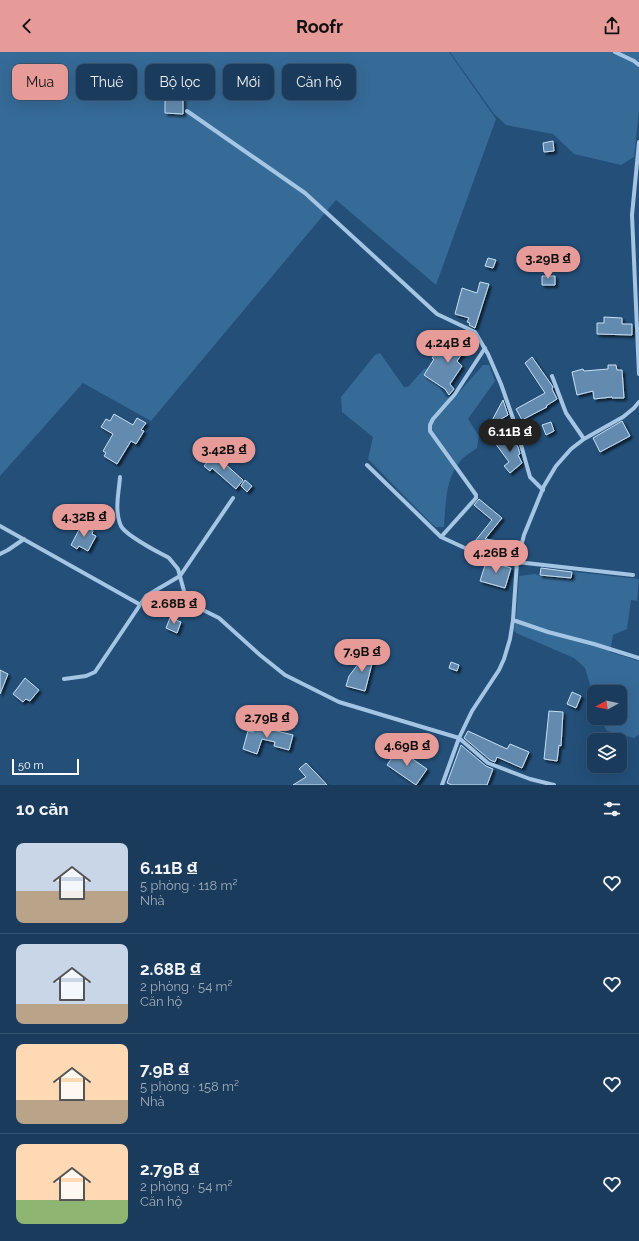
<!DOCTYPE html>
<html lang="vi">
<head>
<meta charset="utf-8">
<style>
  :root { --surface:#1a3b5b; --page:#234261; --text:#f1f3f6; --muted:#9fadbb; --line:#385571; --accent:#e69b98 }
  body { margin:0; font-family:Raleway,sans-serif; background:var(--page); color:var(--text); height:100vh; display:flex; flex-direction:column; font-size:15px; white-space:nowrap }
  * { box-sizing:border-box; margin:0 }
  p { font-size:13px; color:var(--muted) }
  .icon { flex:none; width:22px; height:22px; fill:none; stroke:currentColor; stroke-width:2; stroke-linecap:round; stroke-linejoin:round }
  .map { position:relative; height:733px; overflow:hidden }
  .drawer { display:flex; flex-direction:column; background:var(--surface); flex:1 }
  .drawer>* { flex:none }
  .top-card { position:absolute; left:12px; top:12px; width:400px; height:36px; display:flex; gap:8px }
  .needle { width:26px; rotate:262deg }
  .buttons { position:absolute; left:587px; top:633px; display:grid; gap:8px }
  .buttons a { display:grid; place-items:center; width:40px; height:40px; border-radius:8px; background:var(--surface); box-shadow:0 4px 16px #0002,0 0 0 1px var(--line); font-size:20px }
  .scale { position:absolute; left:12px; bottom:10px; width:67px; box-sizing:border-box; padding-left:4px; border:2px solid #fff; border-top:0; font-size:11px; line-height:14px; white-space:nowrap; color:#fff; -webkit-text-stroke:3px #234f79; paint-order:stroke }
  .price { position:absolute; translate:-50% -34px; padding:0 9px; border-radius:14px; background:var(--accent); color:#111; font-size:13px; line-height:26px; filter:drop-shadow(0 1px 2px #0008) }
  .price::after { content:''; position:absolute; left:50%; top:24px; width:12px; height:9px; margin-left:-6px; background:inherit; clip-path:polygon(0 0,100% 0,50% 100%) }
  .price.current { background:#222; color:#fff }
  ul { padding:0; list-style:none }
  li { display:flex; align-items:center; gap:12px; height:100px; padding:0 16px }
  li+li { border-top:1px solid var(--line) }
  li span { display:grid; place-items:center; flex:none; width:112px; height:80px; border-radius:8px; color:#555 }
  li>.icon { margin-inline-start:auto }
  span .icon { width:48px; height:48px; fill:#fffc; stroke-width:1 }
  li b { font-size:17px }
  h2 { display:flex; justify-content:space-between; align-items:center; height:48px; padding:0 16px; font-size:17px }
  .tag { padding:0 14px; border-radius:8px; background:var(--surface); box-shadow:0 4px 16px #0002,0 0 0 1px var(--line); font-size:14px; line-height:36px }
  .tag.current { background:var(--accent); color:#111 }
  header { display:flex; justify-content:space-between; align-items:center; height:52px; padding:0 16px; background:var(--accent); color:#111; font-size:18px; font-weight:700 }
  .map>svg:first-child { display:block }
  .green { fill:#366a97 }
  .building { fill:#648baf; stroke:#c7dff4; filter:url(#shadow) }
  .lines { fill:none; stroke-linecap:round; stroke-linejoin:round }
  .street { stroke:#a4c6e4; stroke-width:4 }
</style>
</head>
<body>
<header><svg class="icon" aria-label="back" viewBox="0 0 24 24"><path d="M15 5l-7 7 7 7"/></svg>Roofr<svg class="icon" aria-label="share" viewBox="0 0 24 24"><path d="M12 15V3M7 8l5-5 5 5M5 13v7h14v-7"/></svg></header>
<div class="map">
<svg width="639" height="733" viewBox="0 0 639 733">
  <defs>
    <filter id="shadow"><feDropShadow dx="2.5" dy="2.5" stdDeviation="1" flood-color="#0009"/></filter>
  </defs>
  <rect width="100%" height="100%" fill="#234f79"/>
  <path class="green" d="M 0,0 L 449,0 L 496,67 L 436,233 L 336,148 L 151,369 L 83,331 L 0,424 Z
    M 450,0 L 639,0 L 639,59 L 634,105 L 621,113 L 574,102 L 553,82 L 506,73 L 494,62 Z
    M 380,301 L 404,335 L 408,335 L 424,317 L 428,316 L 446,345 L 454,346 L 483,313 L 489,313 L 495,329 L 468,367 L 479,384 L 477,396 C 473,399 466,403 462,407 C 445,426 446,450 444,475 L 436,475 L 431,471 L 368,407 L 373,385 L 342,360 L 341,345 L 375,303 Z
    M 575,520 L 639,527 L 637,549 L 631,548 L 627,577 L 613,583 L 610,600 L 639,609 L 639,682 L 634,686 L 607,679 L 599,666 L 620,666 L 620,640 L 594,640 L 594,646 L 585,616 L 574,606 L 516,581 L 514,578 L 516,566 L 519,524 L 535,522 L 540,524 L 572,528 L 574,526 L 573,521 Z"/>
  <path class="building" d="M 165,43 L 183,44 L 183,62 L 165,61 Z
    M 553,89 L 554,99 L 544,100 L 543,91 Z
    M 488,206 L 496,208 L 493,216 L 485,214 Z
    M 542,224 L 555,224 L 555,233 L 542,233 Z
    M 480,230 L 489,232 L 475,276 L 469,273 L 470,271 L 467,270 L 469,266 L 455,262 L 462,236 L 477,241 Z
    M 604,265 L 622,266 L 622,272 L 632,272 L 632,283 L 597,282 L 597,271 L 604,271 Z
    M 464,279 L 473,283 L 474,285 L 457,309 L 462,314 L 450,332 L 454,337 L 449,343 L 445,337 L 424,323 L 434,307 L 432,306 L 439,297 L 448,303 Z
    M 532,305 L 553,335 L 552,337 L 557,347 L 546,354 L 547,355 L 522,368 L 516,357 L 545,341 L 525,311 Z
    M 608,313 L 616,313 L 617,318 L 622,318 L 624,346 L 612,346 L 612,345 L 594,347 L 593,339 L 577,343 L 572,320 L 583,317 L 584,319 L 608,317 Z
    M 503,348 L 508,363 L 489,374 Z
    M 114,362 L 133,373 L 137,366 L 146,371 L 141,378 L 144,379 L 136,392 L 131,389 L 117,412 L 104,404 L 106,401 L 103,399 L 113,382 L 101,375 L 106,367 L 110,369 Z
    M 622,369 L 630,384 L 600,400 L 593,386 Z
    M 551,370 L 554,379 L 546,383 L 542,373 Z
    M 511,385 L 518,395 L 520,402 L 518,403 L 522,411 L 510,421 L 504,414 L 509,410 L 495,391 Z
    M 214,402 L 243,428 L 236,437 L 212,416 L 210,419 L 204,414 Z
    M 245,428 L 252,434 L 247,440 L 241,434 Z
    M 479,447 L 502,466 L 485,487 L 505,490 L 503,504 L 479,499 L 471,494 L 492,468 L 474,453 Z
    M 66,459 L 83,466 L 78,477 L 61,468 Z
    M 82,472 L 93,479 L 92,482 L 96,484 L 88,499 L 79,494 L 77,497 L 71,493 Z
    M 487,507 L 502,510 L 501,513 L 511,516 L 505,536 L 480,529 Z
    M 541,516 L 572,520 L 571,526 L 540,523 Z
    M 170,566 L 181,570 L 177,581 L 166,576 Z
    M 369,598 L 375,600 L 365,639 L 346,634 L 349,624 Z
    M 451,610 L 459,613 L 457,619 L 449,616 Z
    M 0,618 L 8,622 L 0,642 Z
    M 25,626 L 39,638 L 30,649 L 26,647 L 23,650 L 13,642 Z
    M 572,640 L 581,644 L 576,656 L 567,652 Z
    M 549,659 L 563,660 L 561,694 L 559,693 L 557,709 L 544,707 Z
    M 255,674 L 268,679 L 269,677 L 293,683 L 289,698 L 274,694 L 275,690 L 262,687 L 257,702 L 243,697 L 248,679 L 253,680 Z
    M 468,679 L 507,697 L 510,692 L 529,700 L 522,716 L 497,705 L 495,710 L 490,708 L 464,686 Z
    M 461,693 L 486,714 L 493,717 L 487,733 L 452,733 L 447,731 Z
    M 398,697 L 427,717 L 416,733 L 387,713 Z
    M 306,711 L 317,722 L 327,733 L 293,733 L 306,725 L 299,717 Z"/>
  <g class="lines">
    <path class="street" d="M 615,0 L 634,9 L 639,13
      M 187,59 L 305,141 L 437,262 L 475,280 L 488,302 L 501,332 L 516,375 L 530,425 L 543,438
      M 639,90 L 632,163 L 639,322
      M 552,324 L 566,361 L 584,387
      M 367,413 L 441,485 L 478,502 L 517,510 L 633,523
      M 120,425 C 119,440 114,459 121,474 C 126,484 158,500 169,506 L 178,517 L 184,539 L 189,551 L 219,566 L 260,603 L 285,623 L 339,650 L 459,686 L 488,711 L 530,727 L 554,733
      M 0,474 L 139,552
      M 441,485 L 476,446 L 476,443 L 430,379 L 430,373 L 433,367 L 455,342 L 485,296
      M 0,502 L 8,498 L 24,487
      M 513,568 L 548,580 L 594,592 L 639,606
      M 64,627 L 86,624 L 95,620 L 146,544 L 180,524 L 233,446
      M 442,733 L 459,686 L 472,659 L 499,618 L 504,607 L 510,587 L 513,568 L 517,510 L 524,483 L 544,434 L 556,414 L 571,397 L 584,387 L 623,365 L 634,356 L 639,350"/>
  </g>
</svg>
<div class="buttons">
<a><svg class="needle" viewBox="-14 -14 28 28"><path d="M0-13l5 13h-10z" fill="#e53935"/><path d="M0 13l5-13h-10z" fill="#9fadbb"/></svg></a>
<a><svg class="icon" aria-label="layers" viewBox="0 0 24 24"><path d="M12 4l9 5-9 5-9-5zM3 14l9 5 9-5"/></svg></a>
</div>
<div class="scale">50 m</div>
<b class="price" style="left:548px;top:228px">3.29B ₫</b>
<b class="price" style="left:448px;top:312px">4.24B ₫</b>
<b class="price current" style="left:510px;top:401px">6.11B ₫</b>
<b class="price" style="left:224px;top:419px">3.42B ₫</b>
<b class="price" style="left:84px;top:486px">4.32B ₫</b>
<b class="price" style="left:496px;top:522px">4.26B ₫</b>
<b class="price" style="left:174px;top:573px">2.68B ₫</b>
<b class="price" style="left:362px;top:621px">7.9B ₫</b>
<b class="price" style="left:267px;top:687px">2.79B ₫</b>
<b class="price" style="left:407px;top:715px">4.69B ₫</b>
<div class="top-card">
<a class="tag current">Mua</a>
<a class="tag">Thuê</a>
<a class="tag">Bộ lọc</a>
<a class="tag">Mới</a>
<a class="tag">Căn hộ</a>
</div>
</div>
<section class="drawer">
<h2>10 căn<svg class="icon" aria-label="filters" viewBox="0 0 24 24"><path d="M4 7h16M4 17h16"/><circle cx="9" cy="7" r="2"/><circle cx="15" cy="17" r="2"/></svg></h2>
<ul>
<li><span style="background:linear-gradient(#c9d6e8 60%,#b9a48a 0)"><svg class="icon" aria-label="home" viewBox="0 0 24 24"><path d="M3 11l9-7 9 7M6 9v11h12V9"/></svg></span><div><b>6.11B ₫</b><p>5 phòng · 118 m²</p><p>Nhà</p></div><svg class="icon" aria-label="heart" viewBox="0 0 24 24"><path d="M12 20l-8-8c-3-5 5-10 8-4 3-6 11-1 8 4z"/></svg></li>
<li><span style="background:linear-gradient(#c9d6e8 75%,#b9a48a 0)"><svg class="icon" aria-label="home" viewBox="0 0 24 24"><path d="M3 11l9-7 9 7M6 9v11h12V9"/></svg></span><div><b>2.68B ₫</b><p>2 phòng · 54 m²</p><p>Căn hộ</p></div><svg class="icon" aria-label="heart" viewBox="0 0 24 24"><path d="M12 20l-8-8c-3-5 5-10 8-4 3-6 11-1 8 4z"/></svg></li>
<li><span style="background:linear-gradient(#ffd9b3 70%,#b9a48a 0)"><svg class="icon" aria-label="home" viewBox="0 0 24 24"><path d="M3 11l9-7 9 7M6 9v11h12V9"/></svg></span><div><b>7.9B ₫</b><p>5 phòng · 158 m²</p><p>Nhà</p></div><svg class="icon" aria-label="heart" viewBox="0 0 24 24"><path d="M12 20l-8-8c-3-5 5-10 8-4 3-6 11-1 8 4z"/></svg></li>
<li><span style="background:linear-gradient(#ffd9b3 70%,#8fb573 0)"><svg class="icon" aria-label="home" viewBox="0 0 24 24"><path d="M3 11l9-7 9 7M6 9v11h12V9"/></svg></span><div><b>2.79B ₫</b><p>2 phòng · 54 m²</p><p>Căn hộ</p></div><svg class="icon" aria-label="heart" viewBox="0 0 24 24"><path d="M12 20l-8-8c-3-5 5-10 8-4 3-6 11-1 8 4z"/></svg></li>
</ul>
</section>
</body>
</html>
